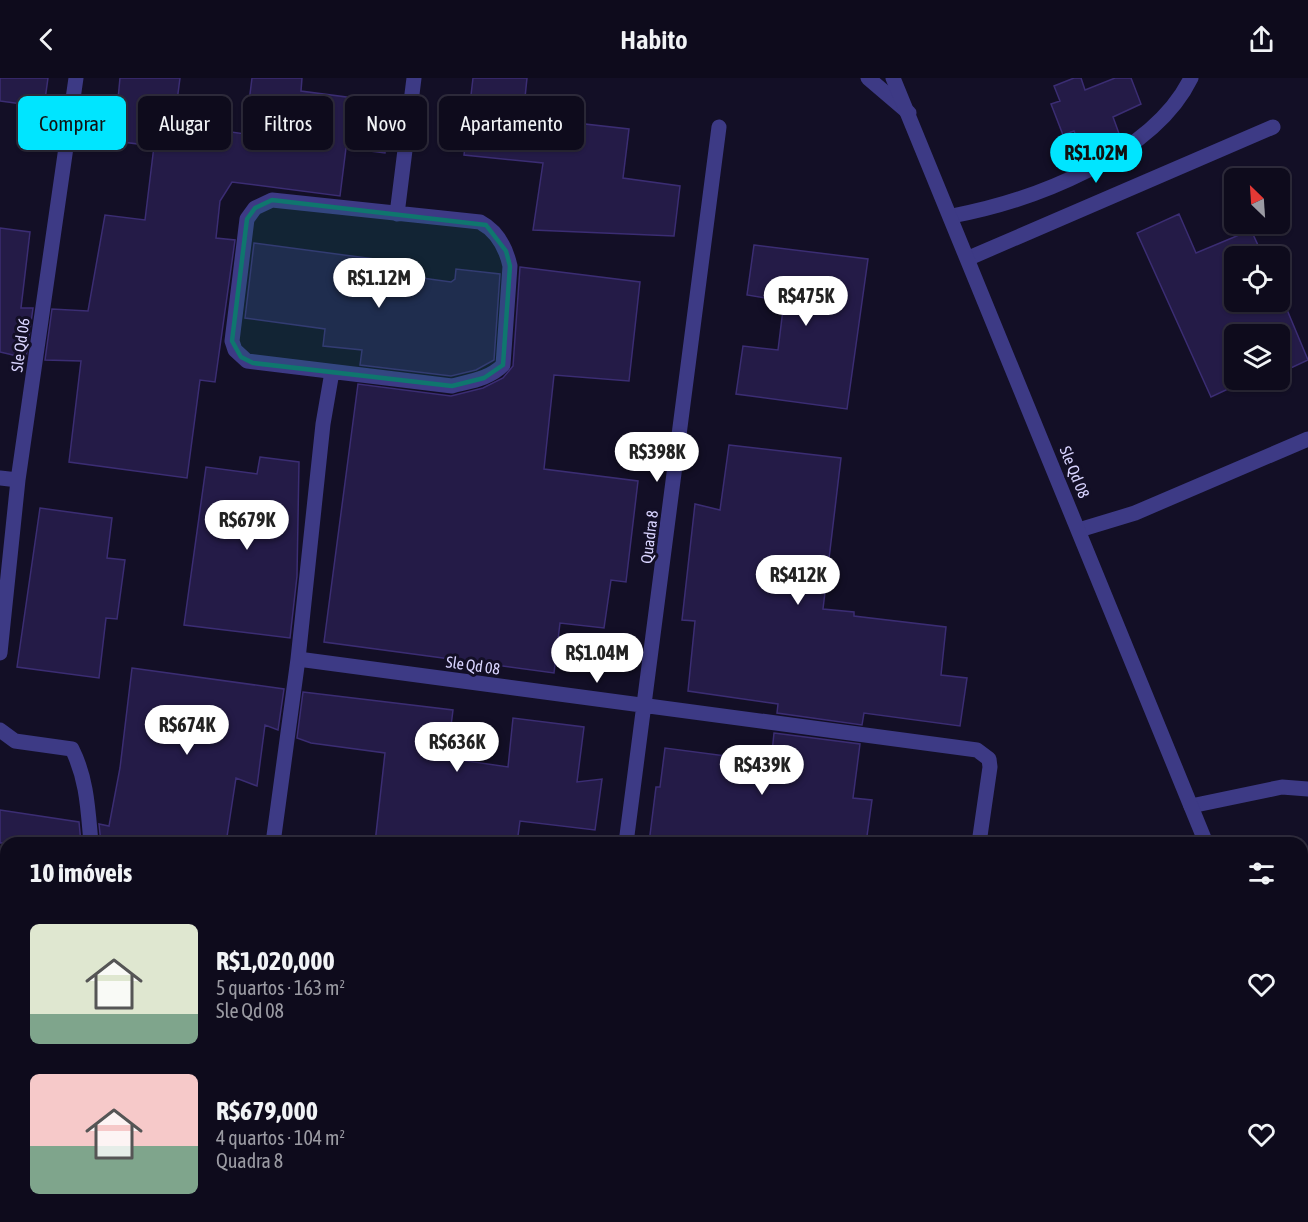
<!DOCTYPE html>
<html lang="pt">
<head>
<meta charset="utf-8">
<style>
  :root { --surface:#0e0b1c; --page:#171425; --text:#f1f3f6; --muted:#9b9ba3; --line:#2e2b3b; --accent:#00e5ff }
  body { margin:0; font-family:"Asap Condensed",sans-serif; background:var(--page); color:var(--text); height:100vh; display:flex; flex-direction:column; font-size:22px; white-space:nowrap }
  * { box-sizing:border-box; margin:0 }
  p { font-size:20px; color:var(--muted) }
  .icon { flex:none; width:33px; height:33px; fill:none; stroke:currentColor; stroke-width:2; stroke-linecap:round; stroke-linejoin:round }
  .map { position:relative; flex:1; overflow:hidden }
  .details { position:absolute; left:0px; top:759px; width:1308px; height:386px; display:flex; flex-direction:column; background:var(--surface); border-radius:18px 18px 0 0; box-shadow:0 2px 4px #0004,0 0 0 2px var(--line) }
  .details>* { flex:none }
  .top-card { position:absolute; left:18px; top:18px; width:600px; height:54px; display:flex; gap:12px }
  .needle { width:39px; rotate:335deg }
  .tools { position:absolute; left:1224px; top:90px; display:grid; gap:12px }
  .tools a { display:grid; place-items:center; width:66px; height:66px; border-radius:9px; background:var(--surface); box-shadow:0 2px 4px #0004,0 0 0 2px var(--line); font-size:30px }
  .price { position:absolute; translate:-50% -51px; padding:0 14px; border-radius:21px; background:#fff; color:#222; font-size:20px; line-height:39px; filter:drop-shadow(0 2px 3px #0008) }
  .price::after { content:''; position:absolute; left:50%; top:36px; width:18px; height:14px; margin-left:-9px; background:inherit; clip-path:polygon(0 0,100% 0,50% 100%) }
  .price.on { background:var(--accent); color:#111 }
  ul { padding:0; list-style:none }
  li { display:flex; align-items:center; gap:18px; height:150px; padding:0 30px }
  li span { display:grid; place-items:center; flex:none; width:168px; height:120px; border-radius:9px; color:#555 }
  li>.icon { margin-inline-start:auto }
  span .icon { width:72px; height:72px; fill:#fffc; stroke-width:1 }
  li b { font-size:26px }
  h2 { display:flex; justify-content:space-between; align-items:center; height:72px; padding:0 30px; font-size:26px }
  .tag { padding:0 21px; border-radius:9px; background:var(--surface); box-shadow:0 2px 4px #0004,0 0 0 2px var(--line); font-size:21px; line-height:54px }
  .tag.on { background:var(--accent); color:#111 }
  header { display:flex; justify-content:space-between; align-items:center; height:78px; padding:0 30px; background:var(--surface); font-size:27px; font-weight:600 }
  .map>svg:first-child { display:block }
  .building { fill:#241b47; stroke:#3b2d73; stroke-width:1.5 }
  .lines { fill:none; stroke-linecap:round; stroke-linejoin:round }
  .service { stroke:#3d3a85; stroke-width:15 }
  .minor { stroke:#3d3a85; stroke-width:15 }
  .tertiary { stroke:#3d3a85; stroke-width:15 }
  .marked { fill:#0f766e; fill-opacity:0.2; stroke:#0f766e; stroke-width:4.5; stroke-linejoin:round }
  .labels { text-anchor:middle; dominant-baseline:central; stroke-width:6; stroke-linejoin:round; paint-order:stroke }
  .street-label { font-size:16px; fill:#d9d4ff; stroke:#130f26 }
</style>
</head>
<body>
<header><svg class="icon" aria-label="back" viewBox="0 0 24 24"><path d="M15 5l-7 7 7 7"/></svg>Habito<svg class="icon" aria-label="share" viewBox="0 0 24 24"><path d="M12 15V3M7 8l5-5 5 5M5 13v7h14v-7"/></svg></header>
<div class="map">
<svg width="1308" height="1144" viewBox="0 0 1308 1144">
  <rect width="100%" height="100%" fill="#130f26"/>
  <path class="building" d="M 0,0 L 48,0 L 44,29 L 0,23 Z
    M 120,0 L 180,0 L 174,46 L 245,56 L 252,0 L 302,0 L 301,13 L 392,25 L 385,75 L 346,70 L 340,118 L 232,104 L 220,123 L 216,160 L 235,162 L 215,304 L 200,302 L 187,400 L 69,384 L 81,283 L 45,282 L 52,231 L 88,233 L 105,137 L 145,142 L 154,68 L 114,63 Z
    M 473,0 L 527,0 L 523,39 L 629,51 L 623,100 L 680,108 L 674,158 L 533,152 L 543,85 L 464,77 Z
    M 1074,0 L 1081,0 L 1085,12 L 1115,0 L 1131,0 L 1141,26 L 1113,39 L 1121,61 L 1083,76 L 1074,53 L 1063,57 L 1051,26 L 1060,23 L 1054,8 Z
    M 1179,136 L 1196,175 L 1251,152 L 1263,178 L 1234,178 L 1234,224 L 1280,224 L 1280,215 L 1308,282 L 1280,295 L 1280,256 L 1234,256 L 1234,302 L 1264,302 L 1247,309 L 1245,303 L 1211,319 L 1137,155 Z
    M 0,150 L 30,154 L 21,230 L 33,230 L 26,280 L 0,274 Z
    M 254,165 L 374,181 L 372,193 L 451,204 L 455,201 L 456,191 L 500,196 L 494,282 L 476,292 L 451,298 L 360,287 L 362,272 L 323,268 L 325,251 L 245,240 Z
    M 754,167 L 868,181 L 847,331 L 736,316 L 743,268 L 778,272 L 784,223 L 747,217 Z
    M 520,189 L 640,204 L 629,303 L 554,297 L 544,391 L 638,403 L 626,504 L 611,502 L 604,550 L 560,545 L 554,595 L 324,564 L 358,306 L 451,318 L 483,310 L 503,300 L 513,288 Z
    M 729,367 L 841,380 L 823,531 L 854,534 L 854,538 L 946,549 L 941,597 L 967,600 L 960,648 L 864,635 L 862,647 L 777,635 L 778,626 L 688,613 L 695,543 L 682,542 L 695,426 L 720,432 Z
    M 260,379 L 299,384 L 297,498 L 290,560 L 184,547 L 206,389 L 257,396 Z
    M 40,430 L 112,440 L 107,480 L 125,482 L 117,541 L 106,540 L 99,600 L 17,589 Z
    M 132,590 L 284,611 L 278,652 L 265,647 L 257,708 L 236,700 L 226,765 L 101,765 L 99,746 L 109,748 L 120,690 Z
    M 303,614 L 453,632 L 447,680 L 508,689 L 513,640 L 584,649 L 577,704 L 602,701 L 595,752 L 520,743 L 517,765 L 375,765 L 385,675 L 311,665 L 297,660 Z
    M 774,655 L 860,666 L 853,720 L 872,722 L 866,765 L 649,765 L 656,709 L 660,709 L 665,670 L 771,684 Z
    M 0,732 L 79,744 L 81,765 L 0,765 Z"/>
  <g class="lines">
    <path class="service" d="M 969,180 L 1273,49"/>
    <path class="minor" d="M 868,0 L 909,35
      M 272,122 L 480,144 C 497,153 506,170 510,188 L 503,287 C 489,301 471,303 452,308 L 247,283 L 235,272 L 232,263 L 247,141 L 255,130 Z
      M 397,136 L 414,0
      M 952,138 C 1032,123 1153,78 1191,0
      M 0,400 L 18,402
      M 1079,452 L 1135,435 L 1308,361
      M 0,575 L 18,402 L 76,0
      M 298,581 L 323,346 L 332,294
      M 0,652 L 15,663 L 72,671 C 87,701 88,732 91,765
      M 1191,728 L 1282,709 L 1308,711
      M 273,765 L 298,581 L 977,672 L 989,681 L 990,689 L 979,765
      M 626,765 L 719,49
      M 0,841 L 6,841
      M 219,1144 L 219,1138
      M 573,1144 L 573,1138
      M 919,1144 L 920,1138"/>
    <path class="tertiary" d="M 893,0 L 1206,765
      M 1302,1001 L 1308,1016"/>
  </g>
  <path class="marked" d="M 272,122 L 486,147 L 506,173 L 510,188 L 503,287 L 484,300 L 452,308 L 253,285 L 241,279 L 232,263 L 247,141 L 255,130 Z"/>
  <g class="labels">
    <g class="street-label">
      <text transform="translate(20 267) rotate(-82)">Sle Qd 06</text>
      <text transform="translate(1075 394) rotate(68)">Sle Qd 08</text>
      <text transform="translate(649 459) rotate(-83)">Quadra 8</text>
      <text transform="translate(473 587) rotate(8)">Sle Qd 08</text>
    </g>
  </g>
</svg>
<div class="tools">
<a><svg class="needle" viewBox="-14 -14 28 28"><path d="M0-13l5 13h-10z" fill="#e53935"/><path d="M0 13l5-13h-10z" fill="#9b9ba3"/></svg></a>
<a><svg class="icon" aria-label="locate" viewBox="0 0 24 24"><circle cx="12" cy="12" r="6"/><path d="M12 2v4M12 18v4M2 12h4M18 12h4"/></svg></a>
<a><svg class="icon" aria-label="layers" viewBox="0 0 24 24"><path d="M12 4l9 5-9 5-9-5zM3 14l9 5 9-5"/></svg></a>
</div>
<b class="price on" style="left:1096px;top:106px">R$1.02M</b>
<b class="price" style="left:379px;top:231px">R$1.12M</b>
<b class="price" style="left:806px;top:249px">R$475K</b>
<b class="price" style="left:657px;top:405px">R$398K</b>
<b class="price" style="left:247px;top:473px">R$679K</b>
<b class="price" style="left:798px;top:528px">R$412K</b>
<b class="price" style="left:597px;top:606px">R$1.04M</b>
<b class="price" style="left:187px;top:678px">R$674K</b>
<b class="price" style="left:457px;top:695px">R$636K</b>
<b class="price" style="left:762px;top:718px">R$439K</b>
<div class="top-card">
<a class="tag on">Comprar</a>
<a class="tag">Alugar</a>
<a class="tag">Filtros</a>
<a class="tag">Novo</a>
<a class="tag">Apartamento</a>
</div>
<section class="details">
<h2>10 imóveis<svg class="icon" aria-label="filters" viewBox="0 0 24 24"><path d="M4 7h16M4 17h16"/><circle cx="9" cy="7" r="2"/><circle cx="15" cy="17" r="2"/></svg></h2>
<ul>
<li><span style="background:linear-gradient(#dfe7d0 75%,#7fa58c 0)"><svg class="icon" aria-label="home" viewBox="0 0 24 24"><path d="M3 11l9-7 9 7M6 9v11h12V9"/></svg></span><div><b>R$1,020,000</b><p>5 quartos · 163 m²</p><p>Sle Qd 08</p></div><svg class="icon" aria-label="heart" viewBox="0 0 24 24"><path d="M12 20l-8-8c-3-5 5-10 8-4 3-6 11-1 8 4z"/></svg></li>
<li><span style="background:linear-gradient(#f6c9c9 60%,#7fa58c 0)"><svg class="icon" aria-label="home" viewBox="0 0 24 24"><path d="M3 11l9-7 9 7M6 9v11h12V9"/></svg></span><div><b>R$679,000</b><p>4 quartos · 104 m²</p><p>Quadra 8</p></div><svg class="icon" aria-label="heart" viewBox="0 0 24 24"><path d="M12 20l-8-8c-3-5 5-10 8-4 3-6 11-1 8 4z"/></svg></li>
</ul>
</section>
</div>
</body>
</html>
